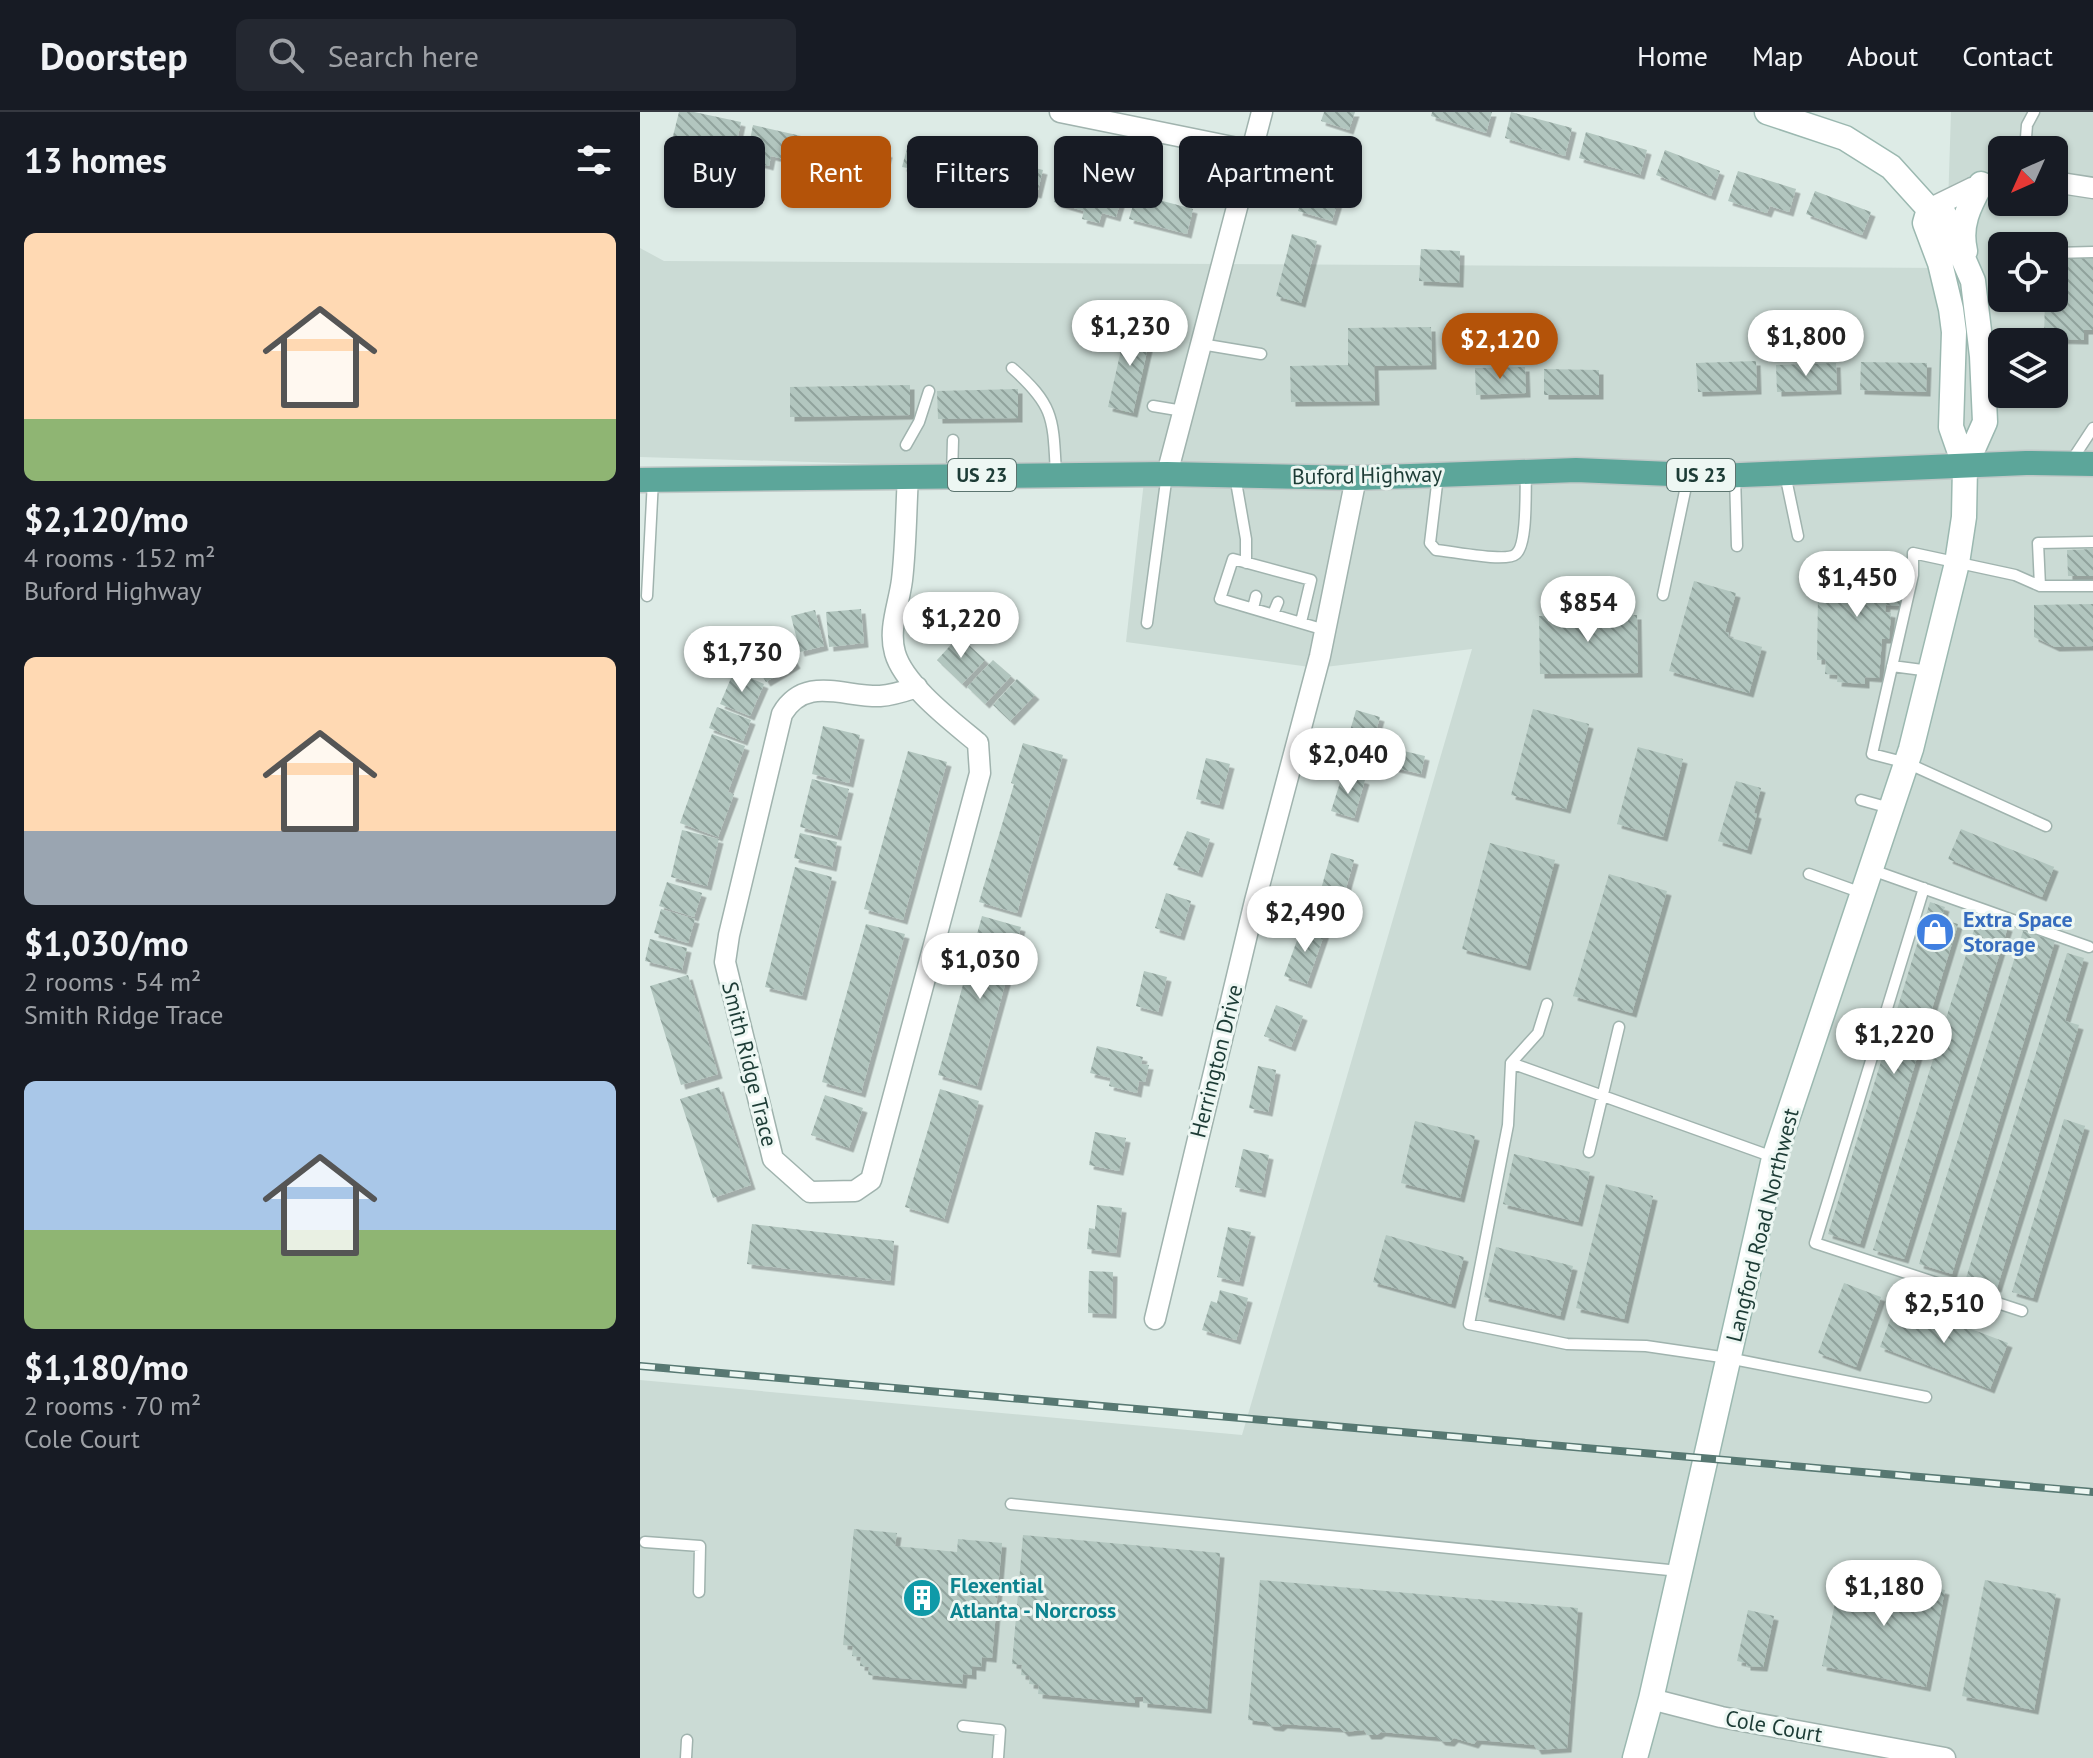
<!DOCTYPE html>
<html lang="en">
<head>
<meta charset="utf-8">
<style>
  :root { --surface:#171b24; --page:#242831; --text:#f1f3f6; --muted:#9ea1a6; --line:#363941; --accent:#b45309 }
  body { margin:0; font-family:"PT Sans",sans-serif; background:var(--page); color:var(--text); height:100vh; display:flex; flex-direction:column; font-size:30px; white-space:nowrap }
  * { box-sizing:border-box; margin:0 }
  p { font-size:26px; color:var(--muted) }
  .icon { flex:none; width:44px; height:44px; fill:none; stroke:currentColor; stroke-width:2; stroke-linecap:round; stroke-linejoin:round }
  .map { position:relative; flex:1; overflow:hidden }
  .drawer { display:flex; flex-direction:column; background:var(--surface); width:640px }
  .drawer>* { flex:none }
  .hud { position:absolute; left:24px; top:24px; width:760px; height:72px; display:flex; gap:16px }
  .needle { width:52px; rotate:225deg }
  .buttons { position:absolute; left:1348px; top:24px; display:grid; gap:16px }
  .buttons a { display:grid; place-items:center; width:80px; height:80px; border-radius:12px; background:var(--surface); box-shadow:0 2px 6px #0004; font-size:40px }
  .price { position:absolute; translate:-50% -68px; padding:0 18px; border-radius:28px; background:#fff; color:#222; font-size:26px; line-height:52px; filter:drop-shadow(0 2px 4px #0008) }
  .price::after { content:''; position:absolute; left:50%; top:48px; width:24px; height:18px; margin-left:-12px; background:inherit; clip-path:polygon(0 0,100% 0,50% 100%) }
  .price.selected { background:var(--accent); color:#fff }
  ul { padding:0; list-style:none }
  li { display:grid; align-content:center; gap:16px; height:424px; padding:0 24px }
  li span { display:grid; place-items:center; height:248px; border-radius:12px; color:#555 }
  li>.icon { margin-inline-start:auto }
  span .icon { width:144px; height:144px; fill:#fffc; stroke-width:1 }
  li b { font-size:34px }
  h2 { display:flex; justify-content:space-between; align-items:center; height:96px; padding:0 24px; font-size:34px }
  .pill { padding:0 28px; border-radius:12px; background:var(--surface); box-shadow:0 2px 6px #0004; font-size:28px; line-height:72px }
  .pill.selected { background:var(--accent); color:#fff }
  header { display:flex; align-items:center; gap:48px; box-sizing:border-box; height:112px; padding:0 40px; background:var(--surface); border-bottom:2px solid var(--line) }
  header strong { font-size:38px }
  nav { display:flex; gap:44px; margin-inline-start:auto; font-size:28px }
  .search { width:560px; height:72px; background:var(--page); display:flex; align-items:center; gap:20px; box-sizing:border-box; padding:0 28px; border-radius:12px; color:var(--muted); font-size:30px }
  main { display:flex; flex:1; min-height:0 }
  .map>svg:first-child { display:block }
  .built { fill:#cbdbd5; fill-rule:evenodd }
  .building { fill:url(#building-back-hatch); filter:url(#shadow) }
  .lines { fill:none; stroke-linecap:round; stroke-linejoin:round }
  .lane-casing { stroke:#a0b3ae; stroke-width:13 }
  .street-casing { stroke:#a0b3ae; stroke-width:23 }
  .secondary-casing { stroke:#9bb8b0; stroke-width:27 }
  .primary-casing { stroke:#c0c8c7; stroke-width:27 }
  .lane { stroke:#fff; stroke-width:10 }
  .street { stroke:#fff; stroke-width:20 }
  .secondary { stroke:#fff; stroke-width:24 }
  .primary { stroke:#5ca69a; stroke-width:24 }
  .rail-casing { stroke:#577872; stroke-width:8 }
  .rail { stroke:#edf7f3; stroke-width:5; stroke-dasharray:15; stroke-linecap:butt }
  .labels { text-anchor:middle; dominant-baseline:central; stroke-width:6; stroke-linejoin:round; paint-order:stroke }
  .shield { fill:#edf7f3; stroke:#5b746f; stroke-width:2 }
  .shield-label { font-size:20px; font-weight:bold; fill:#1d3c36 }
  .street-label { font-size:22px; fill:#1d3c36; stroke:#edf7f3 }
  .shop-label { font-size:22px; font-weight:bold; fill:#366cbe; stroke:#edf7f3; text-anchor:start }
  .culture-label { font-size:22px; font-weight:bold; fill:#0d838f; stroke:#edf7f3; text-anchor:start }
</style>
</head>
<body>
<header>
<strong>Doorstep</strong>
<div class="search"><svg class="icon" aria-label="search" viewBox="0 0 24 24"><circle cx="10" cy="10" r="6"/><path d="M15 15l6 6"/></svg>Search here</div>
<nav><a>Home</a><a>Map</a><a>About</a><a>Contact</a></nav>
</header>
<main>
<section class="drawer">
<h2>13 homes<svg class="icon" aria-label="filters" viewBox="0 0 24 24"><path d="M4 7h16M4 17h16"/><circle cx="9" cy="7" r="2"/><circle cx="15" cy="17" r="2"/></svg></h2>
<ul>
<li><span style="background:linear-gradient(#ffd9b3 75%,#8fb573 0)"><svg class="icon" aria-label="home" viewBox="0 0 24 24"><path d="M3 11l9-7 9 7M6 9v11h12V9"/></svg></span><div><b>$2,120/mo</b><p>4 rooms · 152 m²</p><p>Buford Highway</p></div></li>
<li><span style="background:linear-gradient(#ffd9b3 70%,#9aa5b1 0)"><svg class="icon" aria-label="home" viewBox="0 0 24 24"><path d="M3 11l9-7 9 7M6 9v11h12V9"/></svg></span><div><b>$1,030/mo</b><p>2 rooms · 54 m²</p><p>Smith Ridge Trace</p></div></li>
<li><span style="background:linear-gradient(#a9c7e8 60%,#8fb573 0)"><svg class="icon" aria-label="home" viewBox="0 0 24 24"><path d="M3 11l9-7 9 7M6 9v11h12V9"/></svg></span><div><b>$1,180/mo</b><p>2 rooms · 70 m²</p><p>Cole Court</p></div></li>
</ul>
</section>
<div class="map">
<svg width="1453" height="1646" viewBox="0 0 1453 1646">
  <defs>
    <pattern id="building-back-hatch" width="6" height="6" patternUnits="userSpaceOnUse" patternTransform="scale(2)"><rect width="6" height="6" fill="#b2c6bf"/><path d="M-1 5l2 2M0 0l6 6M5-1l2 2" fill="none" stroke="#90a29c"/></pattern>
    <filter id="shadow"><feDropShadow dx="4.5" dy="4.5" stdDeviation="0" flood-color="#0004"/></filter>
  </defs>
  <rect width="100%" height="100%" fill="#ddebe6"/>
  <path class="built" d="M 1311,0 L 1453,0 L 1453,1646 L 0,1646 L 0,1268 L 602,1323 L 832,537 L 677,556 L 486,530 L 505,360 L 0,345 L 0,136 L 24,149 L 1306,156 ZM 1362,38 L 1414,38 L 1414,90 L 1362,90 ZM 1362,134 L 1414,134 L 1414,186 L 1362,186 ZM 1362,230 L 1414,230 L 1414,282 L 1362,282 Z"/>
  <path class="building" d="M 39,0 L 54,0 L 101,10 L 94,43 L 54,34 L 55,28 L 33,24 Z
    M 684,0 L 715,0 L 709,18 L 681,9 Z
    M 792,0 L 852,0 L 846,21 L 791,4 Z
    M 871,0 L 932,16 L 925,44 L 865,26 Z
    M 113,13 L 170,26 L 162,63 L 141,58 L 144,47 L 131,44 L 129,54 L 106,48 Z
    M 946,20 L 1007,38 L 1000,63 L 939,46 Z
    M 189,26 L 248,41 L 241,66 L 218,60 L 214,76 L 186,69 L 190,56 L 182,54 Z
    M 269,29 L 330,43 L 325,67 L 262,55 Z
    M 1025,38 L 1080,59 L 1071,84 L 1016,63 Z
    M 347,44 L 403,58 L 397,82 L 375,77 L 374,83 L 339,75 Z
    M 673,50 L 697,57 L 691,77 L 701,80 L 692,109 L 658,99 Z
    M 1098,59 L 1156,77 L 1149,100 L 1130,94 L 1127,101 L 1088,89 Z
    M 421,64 L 483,81 L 476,105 L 462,101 L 459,111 L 442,107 L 444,99 L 414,90 Z
    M 1175,79 L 1231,100 L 1222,123 L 1166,102 Z
    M 496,82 L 553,97 L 547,122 L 489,107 Z
    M 652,122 L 677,129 L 661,191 L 636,184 Z
    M 781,137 L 820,139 L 819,171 L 779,169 Z
    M 1415,142 L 1453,142 L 1453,218 L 1444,218 L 1444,228 L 1404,227 L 1405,186 L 1415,184 Z
    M 487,212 L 512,218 L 493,301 L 468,295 Z
    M 791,215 L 792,253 L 734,254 L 735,289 L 651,290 L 650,254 L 708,253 L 708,216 Z
    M 1116,249 L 1117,278 L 1058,280 L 1056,251 Z
    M 1221,250 L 1287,251 L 1286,280 L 1220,278 Z
    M 1196,251 L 1197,278 L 1137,280 L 1136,253 Z
    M 885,255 L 886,281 L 836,283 L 835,256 Z
    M 904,257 L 959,258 L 959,283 L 904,283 Z
    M 270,273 L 270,303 L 150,305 L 150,275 Z
    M 378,277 L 378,306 L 298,307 L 297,279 Z
    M 1453,437 L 1453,464 L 1428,464 L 1427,438 Z
    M 1193,447 L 1237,451 L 1237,454 L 1263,456 L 1261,494 L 1246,493 L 1245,500 L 1251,501 L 1249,527 L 1242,527 L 1239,566 L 1225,565 L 1225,572 L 1197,570 L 1198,563 L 1185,562 L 1186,548 L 1177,548 L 1178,483 L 1191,483 Z
    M 1054,469 L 1096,481 L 1085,520 L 1089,521 L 1088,525 L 1122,535 L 1109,581 L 1029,559 Z
    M 1453,492 L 1453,534 L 1415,535 L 1394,525 L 1394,493 Z
    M 221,497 L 224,531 L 189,535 L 186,500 Z
    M 175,498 L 184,534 L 160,540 L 151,504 Z
    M 997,503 L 998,561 L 900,562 L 899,504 Z
    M 138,523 L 156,552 L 126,570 L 108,541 Z
    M 319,524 L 345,548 L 322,572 L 297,548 Z
    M 353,548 L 371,564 L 345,592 L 327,575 Z
    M 94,559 L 124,572 L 110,604 L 80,592 Z
    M 377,567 L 395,583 L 370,609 L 353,593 Z
    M 77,595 L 111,608 L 103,629 L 69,616 Z
    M 893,597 L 949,612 L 926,697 L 871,683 Z
    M 716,598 L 740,605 L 732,633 L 708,626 Z
    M 183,614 L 220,623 L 209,671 L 172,662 Z
    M 72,622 L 105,634 L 88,680 L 94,682 L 78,725 L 40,711 Z
    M 383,631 L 423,643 L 377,801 L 339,790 L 374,672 L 371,671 Z
    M 998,635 L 1043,647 L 1023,725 L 977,712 Z
    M 751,636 L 785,644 L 781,662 L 747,654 Z
    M 268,639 L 307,650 L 263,808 L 224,797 Z
    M 566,646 L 590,652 L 579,693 L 556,687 Z
    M 703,661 L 725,668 L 714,706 L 691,699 Z
    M 172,667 L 209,677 L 197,724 L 160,715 Z
    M 1096,669 L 1121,676 L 1114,701 L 1117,702 L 1107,738 L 1078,729 Z
    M 1321,717 L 1414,755 L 1402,785 L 1308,747 Z
    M 42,718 L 79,727 L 67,774 L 31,765 Z
    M 547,719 L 570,727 L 558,761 L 533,753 Z
    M 160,721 L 197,730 L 192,755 L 154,746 Z
    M 850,731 L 915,748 L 886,854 L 822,837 Z
    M 691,741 L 714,748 L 703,787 L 680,781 Z
    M 155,755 L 192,765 L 162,884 L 125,875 Z
    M 969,762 L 1027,779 L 992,901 L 933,884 Z
    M 27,770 L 62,781 L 54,805 L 19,794 Z
    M 526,781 L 551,789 L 540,824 L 515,816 Z
    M 1290,790 L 1305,795 L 1301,807 L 1318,812 L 1220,1132 L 1188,1122 Z
    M 21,797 L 55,807 L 48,831 L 14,821 Z
    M 342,804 L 381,815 L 337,974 L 298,963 Z
    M 1338,805 L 1368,815 L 1264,1147 L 1233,1138 Z
    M 226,812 L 265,822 L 221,981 L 182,970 Z
    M 663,812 L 685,820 L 667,872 L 644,864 Z
    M 1383,819 L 1415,829 L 1312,1162 L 1279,1152 Z
    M 10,827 L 47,836 L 42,858 L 5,849 Z
    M 1427,841 L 1444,846 L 1425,909 L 1439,913 L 1357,1176 L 1326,1166 Z
    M 504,859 L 527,865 L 518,900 L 496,894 Z
    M 48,863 L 78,962 L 41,973 L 10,874 Z
    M 636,893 L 663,904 L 651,935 L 624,924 Z
    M 457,934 L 503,945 L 501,952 L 509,953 L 505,970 L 499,969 L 497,981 L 469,974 L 471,966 L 450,961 Z
    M 618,954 L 636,958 L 628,1000 L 609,996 Z
    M 79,975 L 111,1073 L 73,1086 L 40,987 Z
    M 300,977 L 339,989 L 304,1107 L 265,1095 Z
    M 185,983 L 223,996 L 209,1036 L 171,1023 Z
    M 1424,1007 L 1445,1014 L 1393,1186 L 1372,1180 Z
    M 775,1009 L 835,1024 L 820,1086 L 761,1071 Z
    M 455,1020 L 486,1026 L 479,1059 L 449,1053 Z
    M 603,1037 L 629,1043 L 621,1081 L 595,1075 Z
    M 874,1042 L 950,1060 L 938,1110 L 863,1092 Z
    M 966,1072 L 1013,1084 L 984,1207 L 936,1196 Z
    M 457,1093 L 482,1096 L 476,1141 L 447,1137 L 449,1116 L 455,1117 Z
    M 112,1112 L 254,1129 L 250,1169 L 107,1152 Z
    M 588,1115 L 611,1120 L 599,1170 L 577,1165 Z
    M 746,1123 L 824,1145 L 811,1192 L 733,1170 Z
    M 856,1135 L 933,1154 L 920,1204 L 844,1185 Z
    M 449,1159 L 473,1160 L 472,1202 L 448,1201 Z
    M 1204,1171 L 1241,1185 L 1216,1255 L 1178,1241 Z
    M 580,1178 L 608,1186 L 596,1228 L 562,1218 L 571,1189 L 577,1191 Z
    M 1257,1189 L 1368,1231 L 1350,1277 L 1240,1235 Z
    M 214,1417 L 257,1421 L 255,1434 L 317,1440 L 318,1427 L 362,1431 L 352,1546 L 342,1545 L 341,1555 L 332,1554 L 332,1563 L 323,1562 L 322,1572 L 228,1563 L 229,1555 L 220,1554 L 221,1545 L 212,1544 L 213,1534 L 203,1533 Z
    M 383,1423 L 580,1441 L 567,1597 L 503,1591 L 503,1585 L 495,1585 L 495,1591 L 398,1582 L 399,1573 L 389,1572 L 390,1564 L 381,1563 L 382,1553 L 372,1552 Z
    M 1202,1457 L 1305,1478 L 1286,1575 L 1182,1554 Z
    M 620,1468 L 938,1496 L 927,1636 L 897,1638 L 894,1633 L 837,1628 L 834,1632 L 814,1626 L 810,1630 L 801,1629 L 797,1625 L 741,1620 L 737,1623 L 727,1623 L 724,1618 L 704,1620 L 700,1616 L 643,1612 L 639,1615 L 630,1614 L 626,1610 L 608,1608 Z
    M 1345,1468 L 1416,1482 L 1394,1598 L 1322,1584 Z
    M 1108,1498 L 1134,1504 L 1123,1555 L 1106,1554 L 1106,1551 L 1097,1549 Z"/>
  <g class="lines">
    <g class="lane-casing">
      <path id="lane" d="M 1385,38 L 1387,13 L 1394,0
        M 1414,141 L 1453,140
        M 561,232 L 621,242
        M 372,256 C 415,294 413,307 416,362
        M 513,294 L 543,299
        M 266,333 L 279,310 L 289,279
        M 1430,351 L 1453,316
        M 1145,362 L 1158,424
        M 312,363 L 313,328
        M 1095,363 L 1097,434
        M 595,364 L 606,427 L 606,451
        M 798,364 L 790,431 L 796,438 C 811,439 866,451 876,442 C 888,432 885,378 886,362
        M 1400,474 L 1398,431 L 1453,430
        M 1023,483 L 1048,365
        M 7,484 L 13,368
        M 613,496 L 616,484
        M 633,502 L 638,490
        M 661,510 L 671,468 L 593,447 L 580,487 L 685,518
        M 507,511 L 527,362
        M 1252,554 L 1290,559
        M 1221,688 L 1250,696
        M 1406,714 L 1267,651 L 1232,642 L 1273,463 L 1273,441 L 1375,463 L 1400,474 L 1453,474
        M 1232,758 L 1449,835
        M 1169,762 L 1222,781
        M 1284,776 L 1175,1131 L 1382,1199
        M 907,892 L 898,921 L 871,951 L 868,1013 L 829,1212 L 927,1232 L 1006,1234 L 1088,1246 L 1286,1285
        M 871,951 L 1133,1045
        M 949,1040 L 979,915
        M 371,1392 L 1039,1459
        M 5,1430 L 60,1434 L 59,1480
        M 323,1614 L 360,1618 L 358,1646
        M 46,1646 L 47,1628"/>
    </g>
    <g class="street-casing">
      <path id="street" d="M 420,0 L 612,39
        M 1414,70 L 1453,76
        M 1289,97 L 1332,76 L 1362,69
        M 527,362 L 622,0
        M 268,364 C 266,398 266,434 262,468 C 259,492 248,517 255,541 C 264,573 313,610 338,631 L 340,661 L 231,1068 L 215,1079 L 170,1080 L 133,1047 L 85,850 L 89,823 L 142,602 C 165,563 203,585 240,584 C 254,583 265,579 277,575
        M 515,1207 L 615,789 L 680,544 L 716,366
        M 1011,1587 L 1081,1605 L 1305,1646"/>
    </g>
    <g class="secondary-casing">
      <path id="secondary" d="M 1127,0 L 1205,26 L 1251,55 L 1289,97
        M 1289,97 L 1303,100 L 1333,169 L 1342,244 L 1345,310 L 1325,355
        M 1325,139 C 1319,113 1329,94 1341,72
        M 995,1646 L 1011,1587 L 1134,1046 L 1271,637 L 1317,451 L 1324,405 L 1325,355 L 1311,315 L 1314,220 L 1311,197 L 1300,151 L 1285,111 L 1289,97"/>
    </g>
    <g class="primary-casing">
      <path id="primary" d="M 0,368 L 527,362 L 716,366 L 936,358 L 1078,364 L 1386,351 L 1453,352"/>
    </g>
    <use href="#lane" class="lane"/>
    <use href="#street" class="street"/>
    <use href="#secondary" class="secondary"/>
    <use href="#primary" class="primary"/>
    <g class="rail-casing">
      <path id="rail" d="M 0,1254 L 1453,1380"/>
    </g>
    <use href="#rail" class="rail"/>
  </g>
  <defs>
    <g id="shop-disc" transform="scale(2)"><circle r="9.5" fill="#3f7fe0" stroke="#edf7f3"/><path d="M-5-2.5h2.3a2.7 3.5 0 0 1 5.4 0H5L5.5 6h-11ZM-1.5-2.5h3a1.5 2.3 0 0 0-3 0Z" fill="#fff"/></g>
    <g id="building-disc" transform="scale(2)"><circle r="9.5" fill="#0f9aa8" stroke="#edf7f3"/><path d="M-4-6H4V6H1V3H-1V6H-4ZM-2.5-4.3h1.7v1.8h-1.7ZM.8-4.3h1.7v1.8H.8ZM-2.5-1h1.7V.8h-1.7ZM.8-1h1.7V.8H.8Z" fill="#fff"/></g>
  </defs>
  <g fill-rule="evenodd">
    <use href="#shop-disc" x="1295" y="820"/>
    <use href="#building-disc" x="282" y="1486"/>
  </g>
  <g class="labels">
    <g class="shield">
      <rect x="308" y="347" width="68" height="32" rx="6"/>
      <rect x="1027" y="347" width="68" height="32" rx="6"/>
    </g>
    <g class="shield-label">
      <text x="342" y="363">US 23</text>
      <text x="1061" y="363">US 23</text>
    </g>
    <g class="street-label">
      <text transform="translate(727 363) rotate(-1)">Buford Highway</text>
      <text transform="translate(576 949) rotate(-76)">Herrington Drive</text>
      <text transform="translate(110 952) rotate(76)">Smith Ridge Trace</text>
      <text transform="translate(1122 1113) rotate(-76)">Langford Road Northwest</text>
      <text transform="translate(1134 1614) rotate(10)">Cole Court</text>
    </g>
    <g class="shop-label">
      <text x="1323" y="807">Extra Space<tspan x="1323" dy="25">Storage</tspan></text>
    </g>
    <g class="culture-label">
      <text x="310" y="1473">Flexential<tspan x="310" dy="25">Atlanta - Norcross</tspan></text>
    </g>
  </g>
</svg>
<div class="buttons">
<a><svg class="needle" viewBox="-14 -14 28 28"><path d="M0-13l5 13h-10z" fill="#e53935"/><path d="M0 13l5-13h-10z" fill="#9ea1a6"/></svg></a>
<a><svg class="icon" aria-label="locate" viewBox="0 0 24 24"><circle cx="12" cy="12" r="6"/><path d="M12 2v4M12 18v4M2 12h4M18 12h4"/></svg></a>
<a><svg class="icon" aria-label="layers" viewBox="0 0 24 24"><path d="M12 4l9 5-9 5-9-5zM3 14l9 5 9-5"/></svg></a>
</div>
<b class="price" style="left:490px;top:256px">$1,230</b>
<b class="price" style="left:1166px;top:266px">$1,800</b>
<b class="price selected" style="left:860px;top:269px">$2,120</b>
<b class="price" style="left:1217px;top:507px">$1,450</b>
<b class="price" style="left:948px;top:532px">$854</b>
<b class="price" style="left:321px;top:548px">$1,220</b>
<b class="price" style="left:102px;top:582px">$1,730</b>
<b class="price" style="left:708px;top:684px">$2,040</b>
<b class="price" style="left:665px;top:842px">$2,490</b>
<b class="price" style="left:340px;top:889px">$1,030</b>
<b class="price" style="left:1254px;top:964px">$1,220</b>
<b class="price" style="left:1304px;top:1233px">$2,510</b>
<b class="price" style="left:1244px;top:1516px">$1,180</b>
<div class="hud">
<a class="pill">Buy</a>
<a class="pill selected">Rent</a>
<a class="pill">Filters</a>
<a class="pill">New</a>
<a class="pill">Apartment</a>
</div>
</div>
</main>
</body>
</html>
